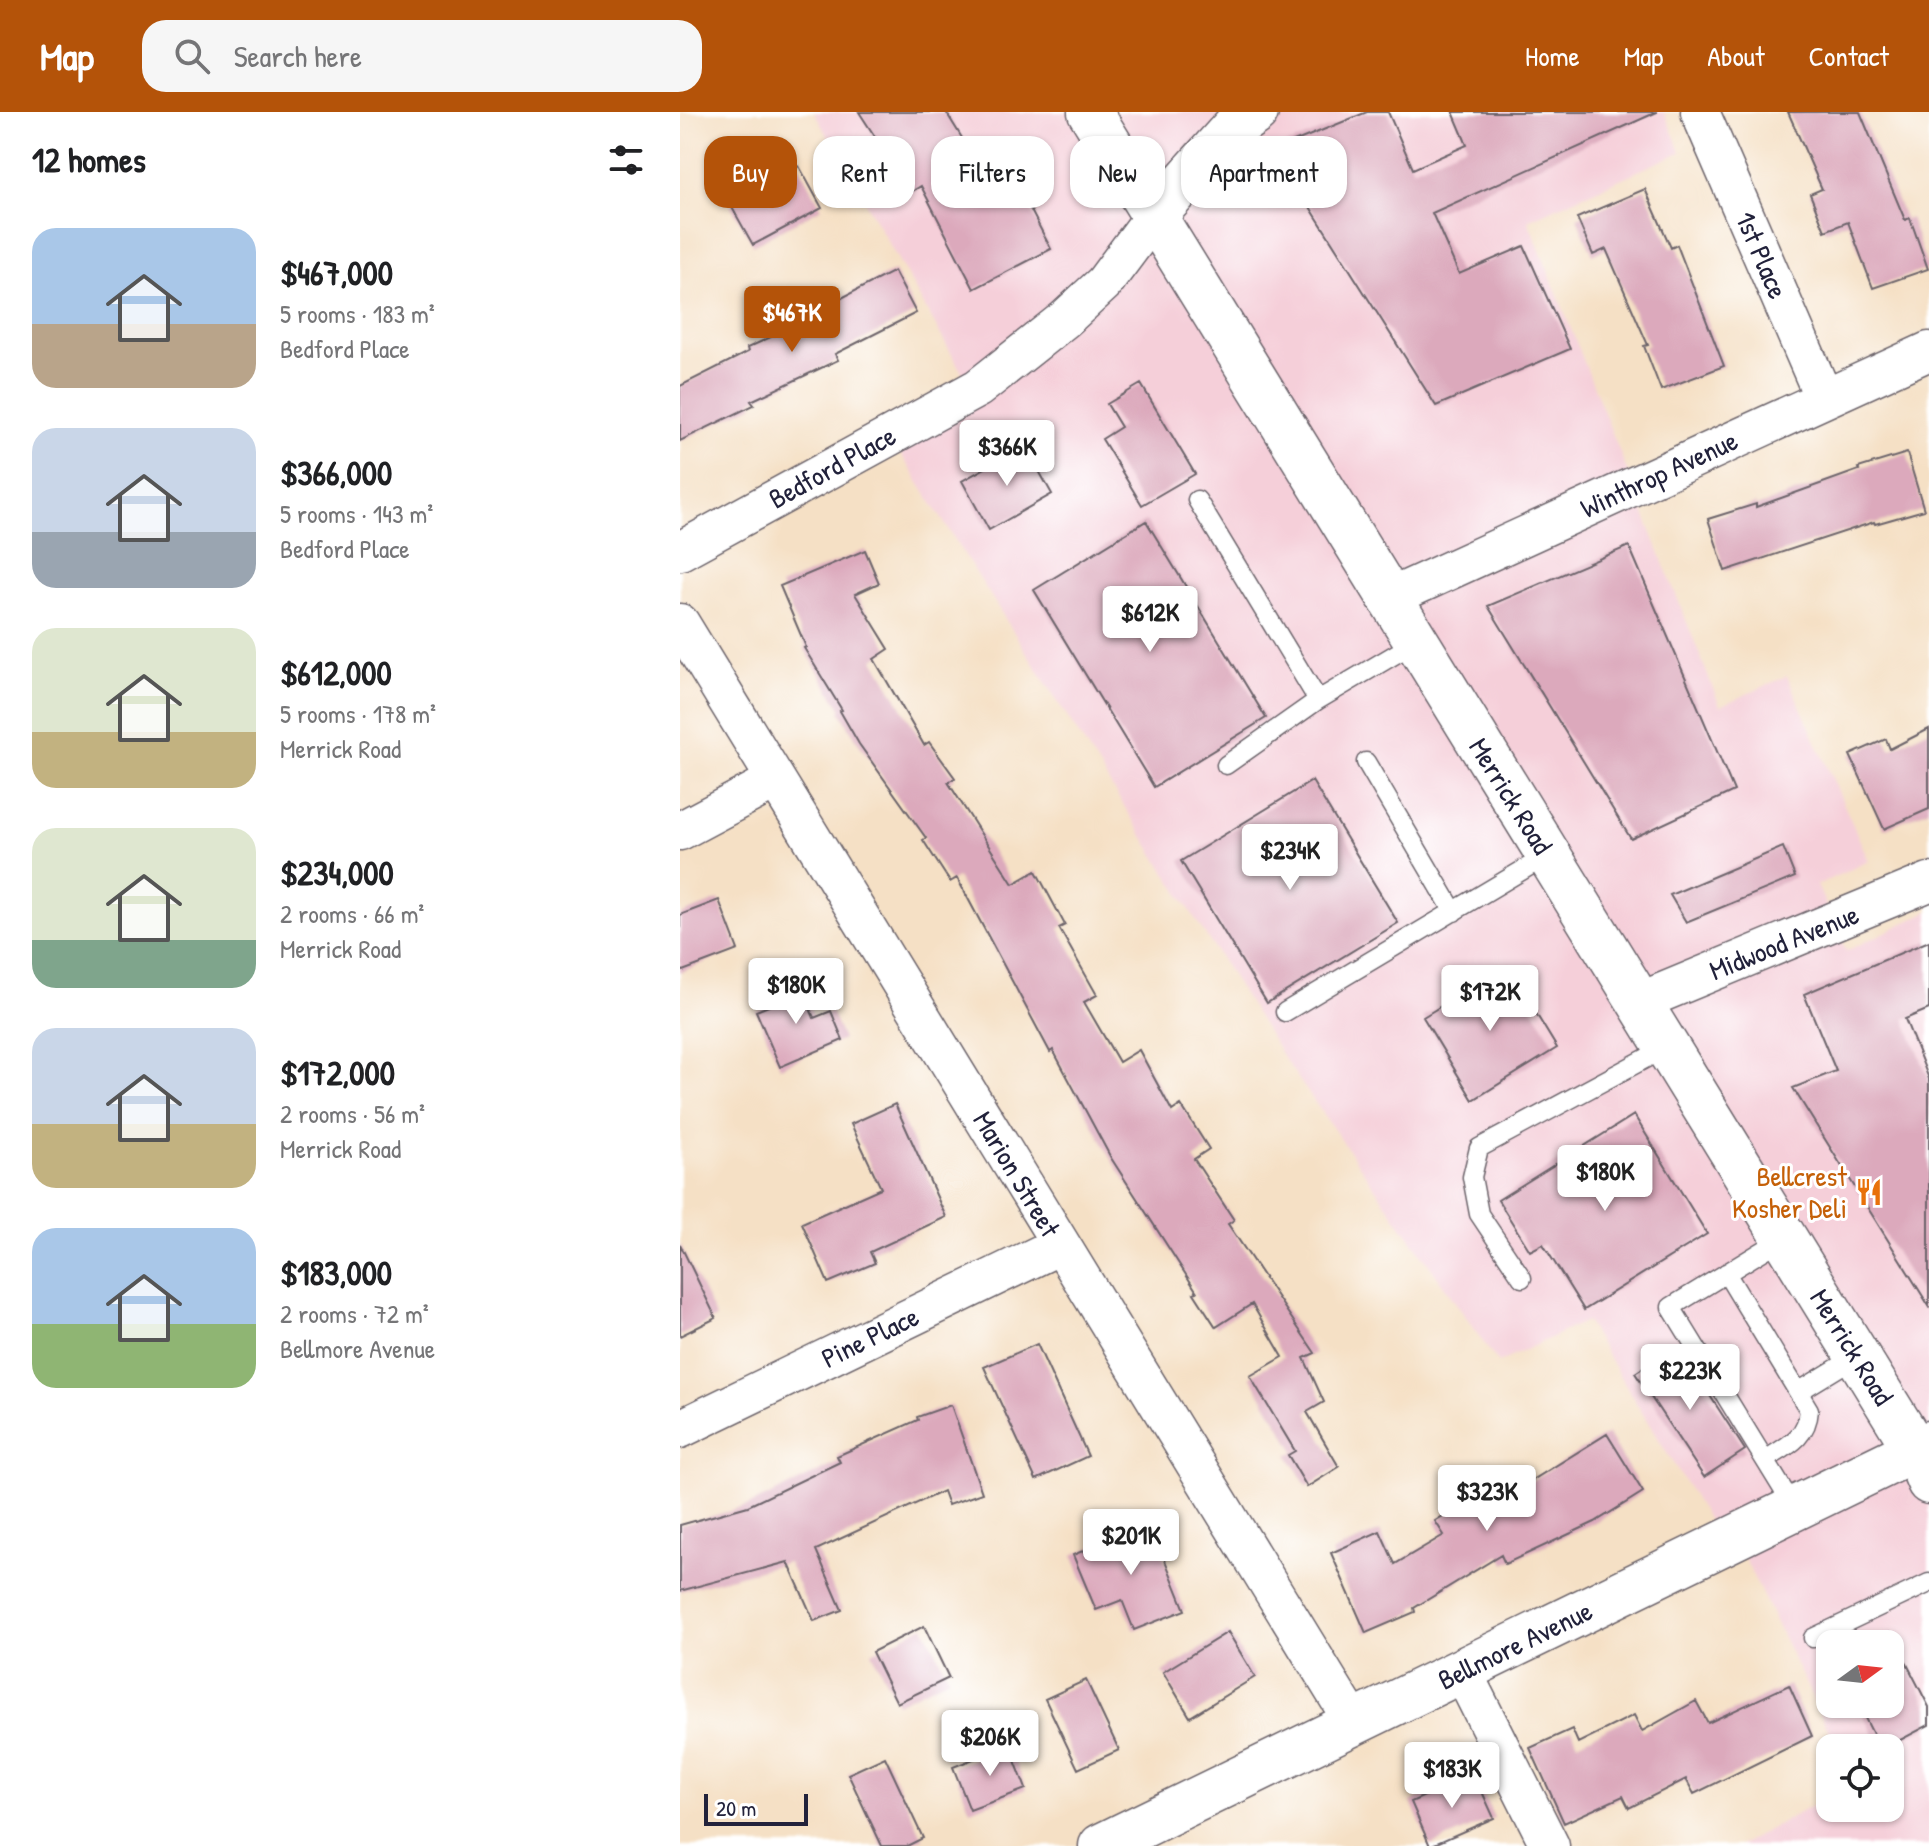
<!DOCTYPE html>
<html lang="en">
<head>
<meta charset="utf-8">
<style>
  :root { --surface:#fff; --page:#f6f6f6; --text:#202124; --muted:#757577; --accent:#b45309 }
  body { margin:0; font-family:"Patrick Hand",sans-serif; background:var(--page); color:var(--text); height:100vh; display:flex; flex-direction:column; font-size:30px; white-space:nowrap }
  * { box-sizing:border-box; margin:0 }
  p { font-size:26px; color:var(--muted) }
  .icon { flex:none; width:44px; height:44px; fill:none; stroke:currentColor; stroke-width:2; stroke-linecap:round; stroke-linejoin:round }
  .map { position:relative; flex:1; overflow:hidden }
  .details { display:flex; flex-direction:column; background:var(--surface); width:680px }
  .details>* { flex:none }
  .hud { position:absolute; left:24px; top:24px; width:760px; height:72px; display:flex; gap:16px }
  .needle { width:52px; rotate:75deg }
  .fabs { position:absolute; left:1136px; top:1518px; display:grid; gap:16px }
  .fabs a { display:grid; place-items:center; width:88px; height:88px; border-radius:16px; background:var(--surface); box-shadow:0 2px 6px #0004; font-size:40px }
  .scale { position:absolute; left:24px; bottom:20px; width:104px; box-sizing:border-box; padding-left:8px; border:4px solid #22223b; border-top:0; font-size:22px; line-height:28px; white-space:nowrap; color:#22223b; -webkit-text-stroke:6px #fff; paint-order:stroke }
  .price { position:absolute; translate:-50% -68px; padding:0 18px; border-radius:8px; background:#fff; color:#222; font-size:26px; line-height:52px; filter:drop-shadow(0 2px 4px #0008) }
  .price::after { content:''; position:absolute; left:50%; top:48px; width:24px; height:18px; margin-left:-12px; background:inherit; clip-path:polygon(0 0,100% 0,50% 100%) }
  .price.selected { background:var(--accent); color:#fff }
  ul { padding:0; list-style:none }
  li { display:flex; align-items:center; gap:24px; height:200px; padding:0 32px }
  li span { display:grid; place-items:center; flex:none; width:224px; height:160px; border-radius:24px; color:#555 }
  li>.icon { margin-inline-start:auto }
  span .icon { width:96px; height:96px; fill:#fffc; stroke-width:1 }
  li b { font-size:34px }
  h2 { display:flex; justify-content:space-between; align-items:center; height:96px; padding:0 32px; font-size:34px }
  .chip { padding:0 28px; border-radius:24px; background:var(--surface); box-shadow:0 2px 6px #0004; font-size:28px; line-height:72px }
  .chip.selected { background:var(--accent); color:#fff }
  header { display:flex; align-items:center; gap:48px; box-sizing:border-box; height:112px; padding:0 40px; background:var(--accent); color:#fff }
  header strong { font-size:38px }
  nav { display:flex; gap:44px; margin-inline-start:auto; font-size:28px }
  .search { width:560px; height:72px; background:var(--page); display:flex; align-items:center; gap:20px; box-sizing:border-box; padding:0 28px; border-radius:24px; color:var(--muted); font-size:30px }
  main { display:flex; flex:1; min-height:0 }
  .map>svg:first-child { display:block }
  .built { fill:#f5cfd9; fill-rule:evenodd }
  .building { fill:#dca9bc }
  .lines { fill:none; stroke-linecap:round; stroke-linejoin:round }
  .lane-casing { stroke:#6c646b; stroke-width:21 }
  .street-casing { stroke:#6c646b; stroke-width:41 }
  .secondary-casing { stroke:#6c646b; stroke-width:47 }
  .primary-casing { stroke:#6c646b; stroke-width:47 }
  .lane { stroke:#fff; stroke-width:18 }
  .street { stroke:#fff; stroke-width:38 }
  .secondary { stroke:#fff; stroke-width:44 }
  .primary { stroke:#fff; stroke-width:44 }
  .labels { text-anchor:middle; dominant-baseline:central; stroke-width:6; stroke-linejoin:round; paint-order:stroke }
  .street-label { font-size:28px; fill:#22223b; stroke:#fff }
  .food-label { font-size:28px; fill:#c56008; stroke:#fff; text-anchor:end }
</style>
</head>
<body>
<header>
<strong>Map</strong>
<div class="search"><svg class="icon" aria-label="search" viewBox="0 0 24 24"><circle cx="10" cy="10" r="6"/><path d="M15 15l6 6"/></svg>Search here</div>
<nav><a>Home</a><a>Map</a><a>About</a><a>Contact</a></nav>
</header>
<main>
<section class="details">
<h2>12 homes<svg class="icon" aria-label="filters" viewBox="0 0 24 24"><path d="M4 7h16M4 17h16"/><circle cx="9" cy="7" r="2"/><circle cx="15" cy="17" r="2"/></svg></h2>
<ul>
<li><span style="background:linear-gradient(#a9c7e8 60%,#b9a48a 0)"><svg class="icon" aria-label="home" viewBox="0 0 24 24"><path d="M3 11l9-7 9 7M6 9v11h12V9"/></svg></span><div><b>$467,000</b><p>5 rooms · 183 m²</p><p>Bedford Place</p></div></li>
<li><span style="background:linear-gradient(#c9d6e8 65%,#9aa5b1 0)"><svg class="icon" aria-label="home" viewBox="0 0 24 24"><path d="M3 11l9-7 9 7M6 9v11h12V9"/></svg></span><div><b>$366,000</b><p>5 rooms · 143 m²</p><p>Bedford Place</p></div></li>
<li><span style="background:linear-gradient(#dfe7d0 65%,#c2b280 0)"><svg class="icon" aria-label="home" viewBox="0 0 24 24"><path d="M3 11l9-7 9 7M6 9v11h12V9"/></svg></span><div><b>$612,000</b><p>5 rooms · 178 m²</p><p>Merrick Road</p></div></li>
<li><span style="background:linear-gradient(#dfe7d0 70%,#7fa58c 0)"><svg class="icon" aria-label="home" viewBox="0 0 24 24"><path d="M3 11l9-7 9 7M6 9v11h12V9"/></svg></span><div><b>$234,000</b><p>2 rooms · 66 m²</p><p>Merrick Road</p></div></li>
<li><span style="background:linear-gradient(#c9d6e8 60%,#c2b280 0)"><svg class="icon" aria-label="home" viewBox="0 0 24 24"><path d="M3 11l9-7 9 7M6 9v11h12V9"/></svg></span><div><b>$172,000</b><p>2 rooms · 56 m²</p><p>Merrick Road</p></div></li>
<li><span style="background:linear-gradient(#a9c7e8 60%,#8fb573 0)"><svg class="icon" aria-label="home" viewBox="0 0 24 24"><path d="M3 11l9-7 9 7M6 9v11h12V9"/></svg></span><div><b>$183,000</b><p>2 rooms · 72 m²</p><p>Bellmore Avenue</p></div></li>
</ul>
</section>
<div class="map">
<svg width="1249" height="1734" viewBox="0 0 1249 1734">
  <rect width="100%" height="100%" fill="#fff"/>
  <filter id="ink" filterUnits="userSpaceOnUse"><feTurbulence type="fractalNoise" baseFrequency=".0125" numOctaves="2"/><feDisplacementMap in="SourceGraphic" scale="16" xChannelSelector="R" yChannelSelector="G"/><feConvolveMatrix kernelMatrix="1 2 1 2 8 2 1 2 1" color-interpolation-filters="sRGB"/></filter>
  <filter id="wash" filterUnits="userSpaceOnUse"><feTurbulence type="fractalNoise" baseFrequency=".006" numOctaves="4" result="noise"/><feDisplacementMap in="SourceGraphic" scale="32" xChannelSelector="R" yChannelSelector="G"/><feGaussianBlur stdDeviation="1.8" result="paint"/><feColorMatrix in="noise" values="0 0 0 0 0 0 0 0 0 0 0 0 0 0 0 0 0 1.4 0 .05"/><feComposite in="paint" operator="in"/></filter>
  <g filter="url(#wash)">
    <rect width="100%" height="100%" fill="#f5e0c5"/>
    <path class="built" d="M 134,0 L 984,0 L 1001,40 L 848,108 L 1040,594 L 1107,564 L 1189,749 L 1137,773 L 1166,839 L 1249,799 L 1249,1734 L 1059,1734 L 1150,1684 L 1150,1696 L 1210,1696 L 1210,1636 L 1157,1636 L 1052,1421 L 1040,1428 L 906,1209 L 818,1251 L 603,945 L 215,333 L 296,285 ZM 1150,1532 L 1210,1532 L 1210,1592 L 1150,1592 Z"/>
    <g id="blocks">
      <path class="building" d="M 179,0 L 266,0 L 295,47 L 318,35 L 371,137 L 294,177 L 241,74 L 231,80 Z
        M 687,0 L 708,0 L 733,57 L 787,33 L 773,0 L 977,0 L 752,101 L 779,162 L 844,134 L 890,237 L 756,294 L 594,38 Z
        M 1108,0 L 1180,0 L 1225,108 L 1230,106 L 1248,157 L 1193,176 L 1168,110 L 1145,119 L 1130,82 L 1142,77 Z
        M 119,54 L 142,96 L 73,133 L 50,92 Z
        M 965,77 L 991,136 L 997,133 L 1044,254 L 981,278 L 964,234 L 968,233 L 926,137 L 913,143 L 897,106 Z
        M 214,159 L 236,201 L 155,242 L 158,248 L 71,289 L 74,293 L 0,329 L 0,274 L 68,240 L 67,236 L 148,199 L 146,194 Z
        M 461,272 L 515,362 L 462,393 L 422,327 L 441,315 L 427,292 Z
        M 345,334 L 372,382 L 309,418 L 282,369 Z
        M 1227,341 L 1244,398 L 1195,412 L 1194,410 L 1045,459 L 1028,407 L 1076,392 L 1076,395 L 1179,358 L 1178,356 Z
        M 466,409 L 586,606 L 474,675 L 354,478 Z
        M 949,434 L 1054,679 L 951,727 L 808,494 Z
        M 185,438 L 199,471 L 175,482 L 209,537 L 194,547 L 244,633 L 249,630 L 275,666 L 268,670 L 333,772 L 356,759 L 385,813 L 379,816 L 417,883 L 404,890 L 439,950 L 459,938 L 492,999 L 501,993 L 529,1037 L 514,1047 L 554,1108 L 548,1112 L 635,1241 L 624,1246 L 644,1290 L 627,1300 L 659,1355 L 627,1375 L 608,1343 L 615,1339 L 570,1264 L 603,1245 L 572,1192 L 536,1215 L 514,1181 L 517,1180 L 431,1046 L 373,938 L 370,940 L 277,766 L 270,770 L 243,728 L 246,726 L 179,632 L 160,599 L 162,598 L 124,536 L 126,535 L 100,474 Z
        M 1249,617 L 1249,697 L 1204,717 L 1170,643 L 1206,627 L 1210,637 Z
        M 632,669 L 718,811 L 587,891 L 501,749 Z
        M 1103,735 L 1115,765 L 1006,810 L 990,783 Z
        M 39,788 L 58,838 L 0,860 L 0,803 Z
        M 1249,829 L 1249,897 L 1225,907 L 1249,967 L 1249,1194 L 1113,976 L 1156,959 L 1124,882 Z
        M 827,854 L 877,936 L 793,988 L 743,905 Z
        M 118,868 L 134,906 L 151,899 L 163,928 L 100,955 L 76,899 L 96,891 L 91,880 Z
        M 215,992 L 266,1105 L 190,1140 L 195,1151 L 148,1171 L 122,1111 L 201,1076 L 171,1012 Z
        M 954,1003 L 1027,1122 L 904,1198 L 863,1132 L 850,1139 L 818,1088 Z
        M 0,1132 L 36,1206 L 0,1224 Z
        M 357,1232 L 408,1344 L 356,1368 L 304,1255 Z
        M 991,1238 L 1000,1252 L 1007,1248 L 1065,1338 L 1024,1365 L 955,1261 Z
        M 271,1293 L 302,1381 L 268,1393 L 263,1379 L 136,1438 L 162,1498 L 134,1509 L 108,1450 L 0,1479 L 0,1413 L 68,1394 L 160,1350 L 157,1344 L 238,1308 L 237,1305 Z
        M 927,1322 L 963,1380 L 915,1410 L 825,1452 L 821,1443 L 734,1496 L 735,1500 L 686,1521 L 651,1441 L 700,1419 L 715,1452 L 764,1423 L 755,1409 L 800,1381 L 838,1363 L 843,1374 Z
        M 470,1411 L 505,1498 L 454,1518 L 442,1488 L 416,1498 L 393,1443 Z
        M 244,1514 L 269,1566 L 217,1591 L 192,1540 Z
        M 1210,1519 L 1249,1595 L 1249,1613 L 1205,1636 L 1200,1636 L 1178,1592 L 1210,1592 Z
        M 548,1520 L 575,1565 L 510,1605 L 483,1560 Z
        M 406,1568 L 439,1638 L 398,1657 L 365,1587 Z
        M 1109,1573 L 1132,1624 L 1014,1682 L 1006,1667 L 949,1696 L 943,1684 L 884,1711 L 850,1636 L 892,1617 L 898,1631 L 954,1603 L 962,1619 L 1016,1589 L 1028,1611 Z
        M 329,1633 L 346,1677 L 290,1698 L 273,1655 Z
        M 205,1645 L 243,1726 L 227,1734 L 202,1734 L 168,1662 Z
        M 794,1662 L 814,1706 L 750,1734 L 731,1690 Z"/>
    </g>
  </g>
  <g filter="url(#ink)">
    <use href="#blocks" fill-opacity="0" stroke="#6c646b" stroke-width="2"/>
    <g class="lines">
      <g class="lane-casing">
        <path id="lane" d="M 517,388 L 638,588
          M 686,650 L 774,800
          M 546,653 L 638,588 L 736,530
          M 605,900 L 868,743
          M 1104,1126 L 991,1195 L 1115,1397
          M 1046,1161 L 1129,1298 C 1127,1326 1107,1334 1085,1348
          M 842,1166 L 799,1102 L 792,1065 L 799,1036 L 987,935
          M 1118,1280 L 1177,1244
          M 1133,1526 L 1249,1471"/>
      </g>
      <g class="street-casing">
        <path id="street" d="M 1020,0 L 1144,286
          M 0,439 L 298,276 L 385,207 L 424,171 L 474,104
          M 709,486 L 1249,239
          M 0,511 L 674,1611
          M 0,719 L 96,668
          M 959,890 L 1249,770
          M 0,1317 L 380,1133
          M 782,1559 L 870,1734"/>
      </g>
      <g class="secondary-casing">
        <path id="secondary" d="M 474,104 L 554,15 L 576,0
          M 421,1734 L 1249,1331"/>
      </g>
      <g class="primary-casing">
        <path id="primary" d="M 410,0 L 1235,1337 L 1249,1370"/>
      </g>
      <use href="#lane" class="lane"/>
      <use href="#street" class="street"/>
      <use href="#secondary" class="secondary"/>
      <use href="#primary" class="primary"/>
    </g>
  </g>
  <defs>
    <g id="restaurant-bare" transform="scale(2.16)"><path d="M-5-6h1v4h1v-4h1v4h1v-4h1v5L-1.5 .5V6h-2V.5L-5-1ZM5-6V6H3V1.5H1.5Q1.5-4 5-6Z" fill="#e8710a" stroke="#fff" stroke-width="2.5" paint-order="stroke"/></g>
  </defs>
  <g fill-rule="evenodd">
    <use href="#restaurant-bare" x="1189" y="1080"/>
  </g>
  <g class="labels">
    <g class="street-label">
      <text transform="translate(1082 143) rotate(67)">1st Place</text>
      <text transform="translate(152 355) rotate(-29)">Bedford Place</text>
      <text transform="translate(979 362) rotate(-25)">Winthrop Avenue</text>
      <text transform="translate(831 684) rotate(58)">Merrick Road</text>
      <text transform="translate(1104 830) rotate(-22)">Midwood Avenue</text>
      <text transform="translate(337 1062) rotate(59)">Marion Street</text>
      <text transform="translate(190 1225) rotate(-26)">Pine Place</text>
      <text transform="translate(1172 1235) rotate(58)">Merrick Road</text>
      <text transform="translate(835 1533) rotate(-26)">Bellmore Avenue</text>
    </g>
    <g class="food-label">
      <text x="1167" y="1064">Bellcrest<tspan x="1167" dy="32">Kosher Deli</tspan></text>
    </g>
  </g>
</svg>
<div class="fabs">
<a><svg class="needle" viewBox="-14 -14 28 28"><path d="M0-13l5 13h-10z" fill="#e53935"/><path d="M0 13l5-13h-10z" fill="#757577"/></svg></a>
<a><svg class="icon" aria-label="locate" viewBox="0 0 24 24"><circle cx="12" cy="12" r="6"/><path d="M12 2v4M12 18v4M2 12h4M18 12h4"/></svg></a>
</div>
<div class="scale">20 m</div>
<b class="price selected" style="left:112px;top:242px">$467K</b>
<b class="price" style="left:327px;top:376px">$366K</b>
<b class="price" style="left:470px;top:542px">$612K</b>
<b class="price" style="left:610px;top:780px">$234K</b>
<b class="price" style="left:116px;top:914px">$180K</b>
<b class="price" style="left:810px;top:921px">$172K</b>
<b class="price" style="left:925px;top:1101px">$180K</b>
<b class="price" style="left:1010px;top:1300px">$223K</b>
<b class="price" style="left:807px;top:1421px">$323K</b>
<b class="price" style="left:451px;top:1465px">$201K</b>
<b class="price" style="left:310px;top:1666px">$206K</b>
<b class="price" style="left:772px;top:1698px">$183K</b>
<div class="hud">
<a class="chip selected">Buy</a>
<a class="chip">Rent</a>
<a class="chip">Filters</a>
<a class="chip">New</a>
<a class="chip">Apartment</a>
</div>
</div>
</main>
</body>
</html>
